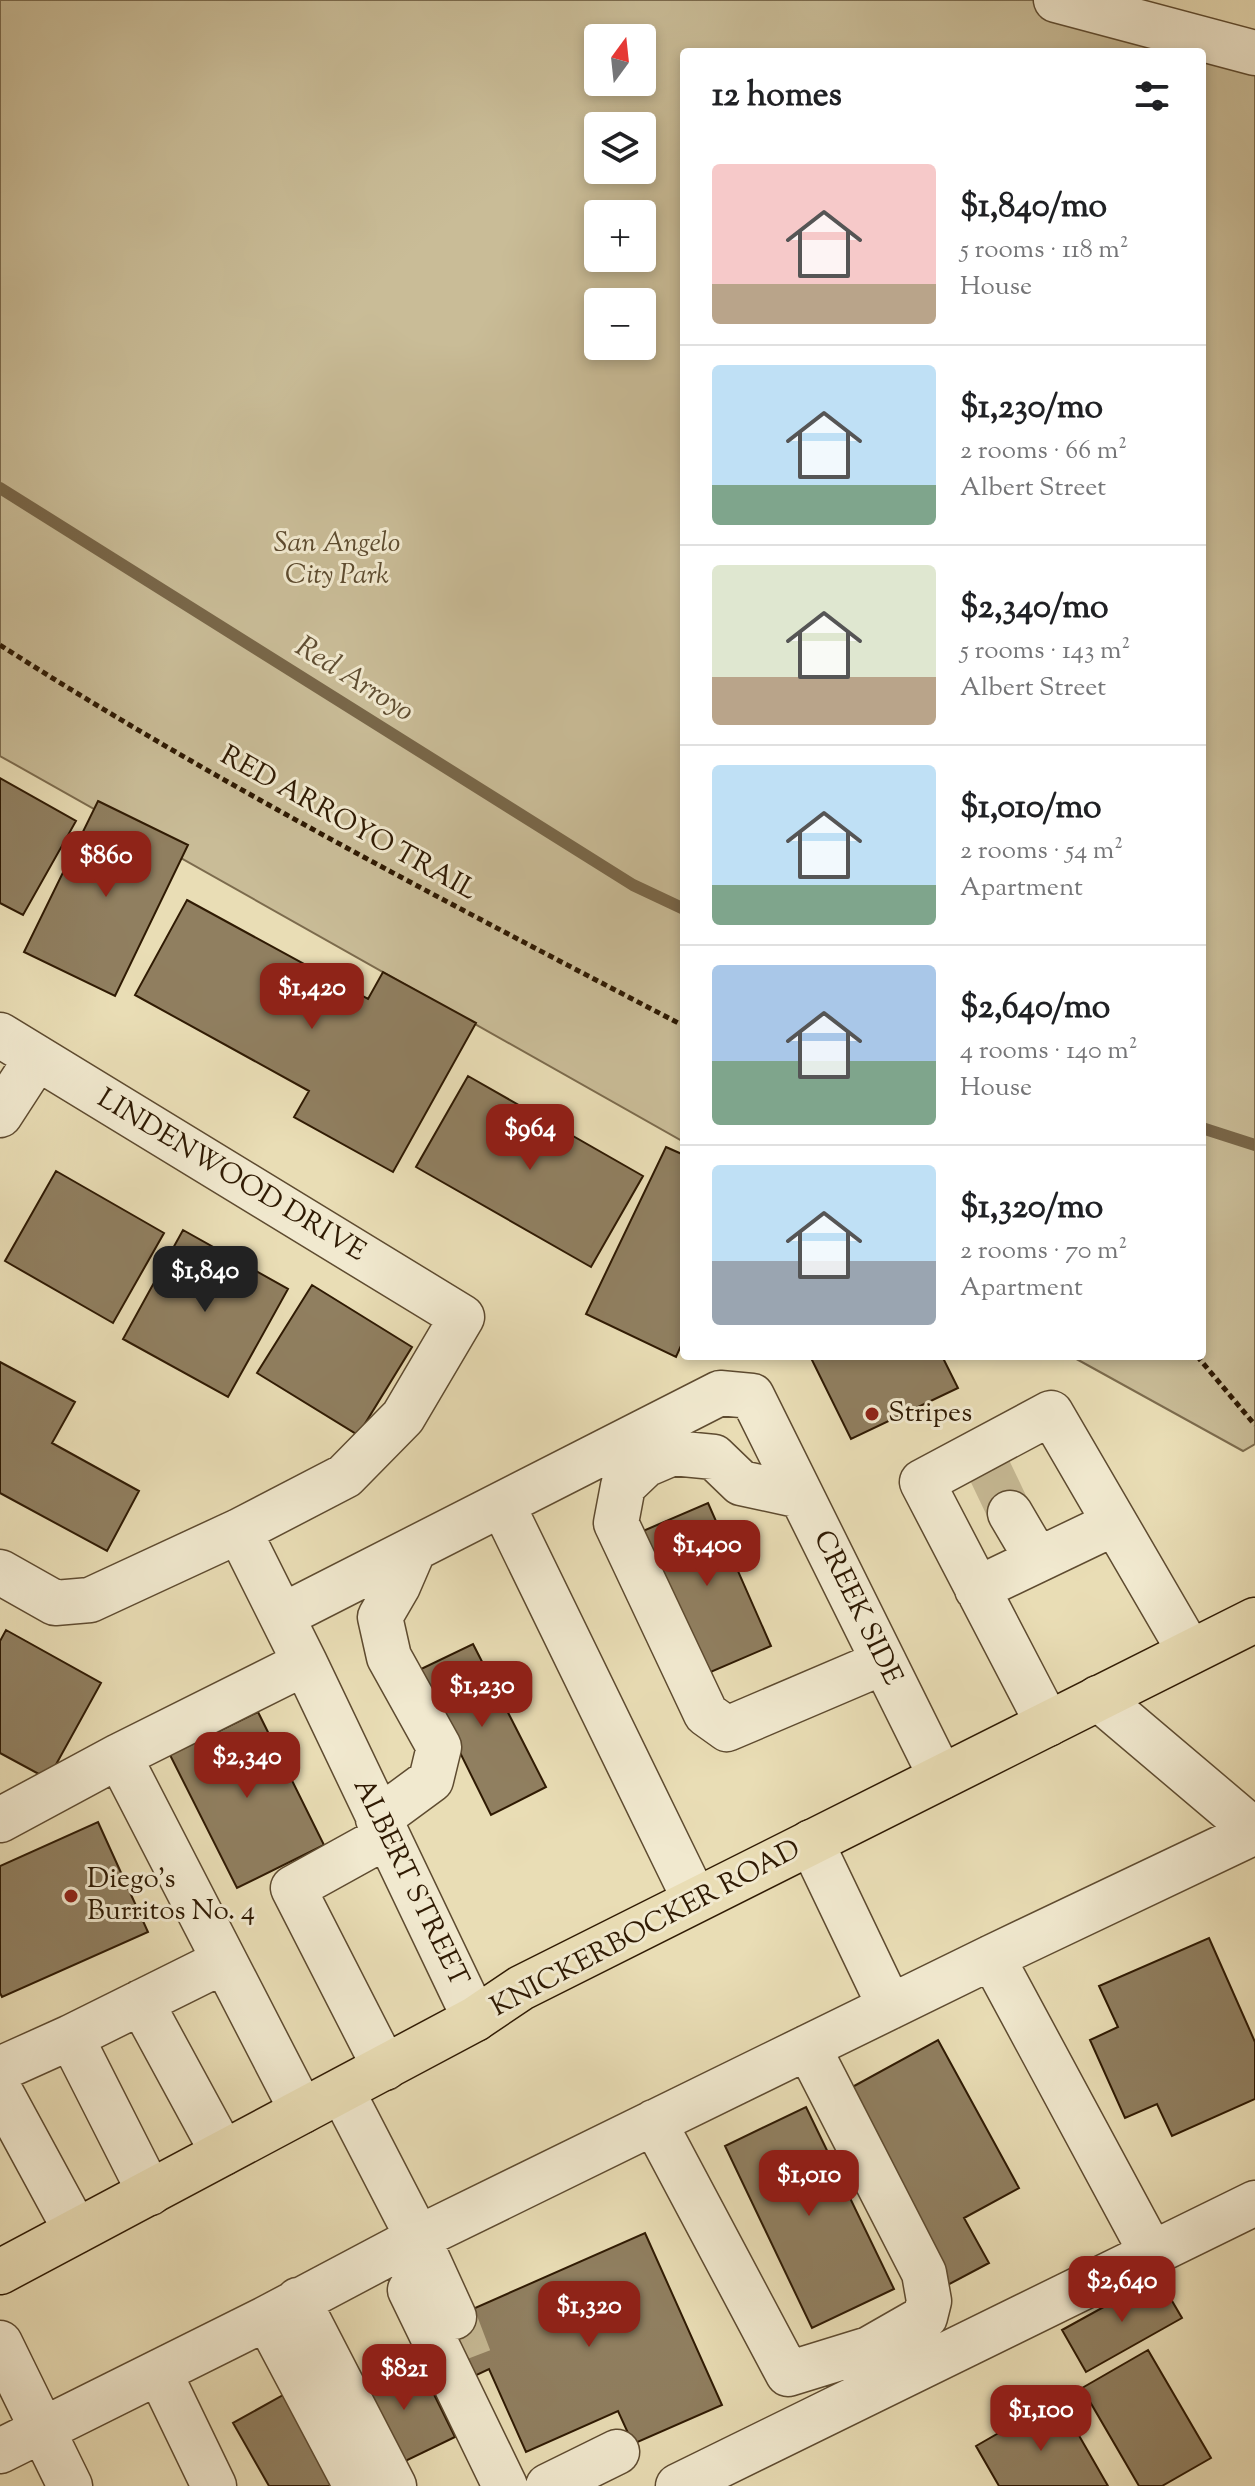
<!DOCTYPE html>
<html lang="en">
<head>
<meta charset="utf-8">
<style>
  :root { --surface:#fff; --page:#f2f2f2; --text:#202124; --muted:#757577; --line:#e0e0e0; --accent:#8f2418 }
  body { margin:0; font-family:"Sorts Mill Goudy",serif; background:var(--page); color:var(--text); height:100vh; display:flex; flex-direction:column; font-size:30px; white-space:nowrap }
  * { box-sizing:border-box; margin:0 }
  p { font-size:26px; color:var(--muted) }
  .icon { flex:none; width:44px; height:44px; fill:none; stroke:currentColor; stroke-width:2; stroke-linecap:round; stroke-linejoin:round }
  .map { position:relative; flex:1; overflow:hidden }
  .side { position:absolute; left:680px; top:48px; width:526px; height:1312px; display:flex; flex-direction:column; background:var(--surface); border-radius:8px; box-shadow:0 4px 12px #0003 }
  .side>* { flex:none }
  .needle { width:52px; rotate:15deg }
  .buttons { position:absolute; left:584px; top:24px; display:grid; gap:16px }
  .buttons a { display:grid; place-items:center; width:72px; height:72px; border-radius:8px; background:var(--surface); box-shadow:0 4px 12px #0003; font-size:40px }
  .price { position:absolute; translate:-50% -68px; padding:0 18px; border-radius:16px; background:var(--accent); color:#fff; font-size:26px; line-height:52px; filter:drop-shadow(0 2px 4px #0008) }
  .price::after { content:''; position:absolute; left:50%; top:48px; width:24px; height:18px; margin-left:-12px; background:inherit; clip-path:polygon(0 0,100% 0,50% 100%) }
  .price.on { background:#222; color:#fff }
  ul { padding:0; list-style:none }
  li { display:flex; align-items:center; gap:24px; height:200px; padding:0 32px }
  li+li { border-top:2px solid var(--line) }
  li span { display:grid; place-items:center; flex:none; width:224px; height:160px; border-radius:8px; color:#555 }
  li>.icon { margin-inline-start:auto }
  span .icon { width:96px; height:96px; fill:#fffc; stroke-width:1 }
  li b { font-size:34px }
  h2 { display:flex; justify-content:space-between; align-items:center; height:96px; padding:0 32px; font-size:34px }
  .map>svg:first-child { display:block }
  .green { fill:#c9bc97; stroke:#7c6b4d; stroke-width:2; fill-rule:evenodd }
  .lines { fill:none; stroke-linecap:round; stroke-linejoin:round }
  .stream { stroke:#796749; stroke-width:12 }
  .building { fill:#907f60; stroke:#2f1a03; stroke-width:2 }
  .minor-tunnel { stroke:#c4b691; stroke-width:44; stroke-dasharray:44 22; stroke-linecap:butt }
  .minor-casing { stroke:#5e4b30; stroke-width:47 }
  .major-casing { stroke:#2f1a03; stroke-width:47 }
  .path { stroke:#2f1a03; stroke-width:5; stroke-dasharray:6 4; stroke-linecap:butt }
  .minor { stroke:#f1e9cf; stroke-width:44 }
  .major { stroke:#e9ddb5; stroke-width:44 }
  .poi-dot { fill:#8f2418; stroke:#f1e9cf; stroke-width:3 }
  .labels { text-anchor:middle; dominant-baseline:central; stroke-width:6; stroke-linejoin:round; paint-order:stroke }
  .park-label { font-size:28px; font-style:italic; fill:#5d4b2f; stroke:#f1e9cf }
  .street-label { font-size:28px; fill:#2f1a03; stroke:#f1e9cf }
  .poi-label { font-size:28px; fill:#2f1a03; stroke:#f1e9cf; text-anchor:start }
  .water-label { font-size:30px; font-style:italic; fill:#604e32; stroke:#f1e9cf }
</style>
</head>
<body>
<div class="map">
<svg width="1255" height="2486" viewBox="0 0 1255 2486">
  <rect width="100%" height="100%" fill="#e9ddb5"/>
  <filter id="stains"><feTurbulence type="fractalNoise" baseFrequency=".0025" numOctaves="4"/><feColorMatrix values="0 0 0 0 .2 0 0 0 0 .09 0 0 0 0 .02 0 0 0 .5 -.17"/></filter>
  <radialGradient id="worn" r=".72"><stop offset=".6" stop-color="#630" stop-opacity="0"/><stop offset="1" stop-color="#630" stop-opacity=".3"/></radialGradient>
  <path class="green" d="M 0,0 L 1105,0 L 1255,41 L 1255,1444 L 1243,1451 L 1071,1356 L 1202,1356 L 1202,52 L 684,52 L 684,1142 L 0,756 ZM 598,38 L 642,38 L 642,82 L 598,82 ZM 598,126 L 642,126 L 642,170 L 598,170 ZM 598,214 L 642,214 L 642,258 L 598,258 ZM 598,302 L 642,302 L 642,346 L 598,346 Z"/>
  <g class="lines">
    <path class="stream" d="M 0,488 L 633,885 L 684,909
      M 1202,1128 L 1255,1145"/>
  </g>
  <path class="building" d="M 0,778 L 76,821 L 23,915 L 0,903 Z
    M 98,801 L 188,845 L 115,996 L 24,952 Z
    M 187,900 L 368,999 L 383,972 L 476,1023 L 393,1172 L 294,1117 L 309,1091 L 135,995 Z
    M 468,1076 L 643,1176 L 591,1267 L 416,1167 Z
    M 666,1147 L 684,1155 L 684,1339 L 676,1357 L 586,1314 Z
    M 56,1171 L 164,1233 L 113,1323 L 5,1261 Z
    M 183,1230 L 288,1289 L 228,1397 L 123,1339 Z
    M 312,1285 L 412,1347 L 358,1435 L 257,1373 Z
    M 810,1356 L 942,1356 L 958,1388 L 851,1439 Z
    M 0,1362 L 75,1402 L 52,1443 L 139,1491 L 107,1551 L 0,1493 Z
    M 708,1503 L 771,1646 L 706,1674 L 643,1531 Z
    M 6,1630 L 101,1683 L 48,1779 L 0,1753 L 0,1641 Z
    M 473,1644 L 546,1787 L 491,1815 L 419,1670 Z
    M 258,1712 L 324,1845 L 237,1888 L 170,1755 Z
    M 98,1822 L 148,1932 L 2,1997 L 0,1993 L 0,1866 Z
    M 1209,1938 L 1255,2042 L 1255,2099 L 1172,2136 L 1157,2104 L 1125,2118 L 1090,2040 L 1118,2027 L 1099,1986 Z
    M 938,2040 L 1019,2188 L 964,2218 L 989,2263 L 940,2289 L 834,2097 Z
    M 806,2107 L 894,2289 L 812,2328 L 725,2146 Z
    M 645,2233 L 722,2405 L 633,2444 L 618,2411 L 526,2452 L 489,2369 L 466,2380 L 441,2323 Z
    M 1158,2277 L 1182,2318 L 1086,2372 L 1062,2330 Z
    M 1148,2350 L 1211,2458 L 1162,2486 L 1139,2486 L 1082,2388 Z
    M 415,2356 L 455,2437 L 393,2467 L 353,2386 Z
    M 292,2390 L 347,2486 L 269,2486 L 233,2423 Z
    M 1058,2399 L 1108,2486 L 999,2486 L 976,2446 Z"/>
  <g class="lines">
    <path class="minor-tunnel" d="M 988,1467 L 1010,1513
      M 454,2317 L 476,2375"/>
    <g class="minor-casing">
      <path id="minor" d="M 1056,0 L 1255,53
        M 0,1035 L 462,1317 L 403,1417 L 345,1476 L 239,1531 L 90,1600 L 55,1603 L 0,1572
        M 0,1115 L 37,1058
        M 801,1496 L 741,1483 L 714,1457 L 673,1453 L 645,1465 L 623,1486 L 616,1523 L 706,1714 L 727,1729 L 884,1662
        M 502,1504 L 695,1900
        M 1010,1513 L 1037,1559
        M 239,1531 L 305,1663 L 475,2019
        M 977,1589 L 1115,1523
        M 282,1616 L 720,1393 L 752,1396 L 941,1777
        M 1098,1698 L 1255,1831
        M 1048,1724 L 922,1482 L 1051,1413 L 1190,1652
        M 119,1756 L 302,2111
        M 378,1819 L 431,1780 L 439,1747 L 389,1657 L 380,1617 L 398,1586 L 414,1549
        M 0,1820 L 119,1756 L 305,1663
        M 811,1842 L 890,2007
        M 992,1957 L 1152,2254
        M 141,2002 L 223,2153
        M 71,2037 L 150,2193
        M 385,2068 L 293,1888 L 387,1836
        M 0,2069 L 71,2037 L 224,1961
        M 0,2091 L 76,2231
        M 654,2122 L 788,2374 L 869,2349 L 925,2317 L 929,2301 L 924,2273 L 808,2047
        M 410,2290 L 505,2486
        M 298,2300 L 394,2486
        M 454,2317 L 418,2238 L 992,1957 L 1255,1832
        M 267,2318 L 356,2486
        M 0,2343 L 70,2486
        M 159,2372 L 214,2486
        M 0,2451 L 267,2318 L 418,2238 L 342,2091
        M 548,2486 L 617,2452
        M 678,2486 L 1255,2203"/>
    </g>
    <g class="major-casing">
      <path id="major" d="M 0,2272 L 475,2019 L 521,1988 L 1255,1620"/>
    </g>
    <path class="path" d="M 0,645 C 220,786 453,905 684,1026
      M 1197,1356 L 1255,1425"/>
    <use href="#minor" class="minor"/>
    <use href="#major" class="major"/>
  </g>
  <g class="poi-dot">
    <circle cx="872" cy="1414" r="8"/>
    <circle cx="71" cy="1896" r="8"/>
  </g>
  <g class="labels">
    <g class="park-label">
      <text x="337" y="544">San Angelo<tspan x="337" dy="32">City Park</tspan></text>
    </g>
    <g class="street-label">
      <text transform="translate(348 824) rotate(29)">RED ARROYO TRAIL</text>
      <text transform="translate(231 1176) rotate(31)">LINDENWOOD DRIVE</text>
      <text transform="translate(857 1608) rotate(64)">CREEK SIDE</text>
      <text transform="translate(410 1883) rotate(64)">ALBERT STREET</text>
      <text transform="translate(646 1929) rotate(-28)">KNICKERBOCKER ROAD</text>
    </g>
    <g class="poi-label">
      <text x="888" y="1414">Stripes</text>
      <text x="87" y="1880">Diego's<tspan x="87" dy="32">Burritos No. 4</tspan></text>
    </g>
    <g class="water-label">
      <text transform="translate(354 680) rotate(32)">Red Arroyo</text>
    </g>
  </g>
  <rect width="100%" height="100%" filter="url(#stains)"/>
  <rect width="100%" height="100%" fill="url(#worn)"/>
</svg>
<div class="buttons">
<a><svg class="needle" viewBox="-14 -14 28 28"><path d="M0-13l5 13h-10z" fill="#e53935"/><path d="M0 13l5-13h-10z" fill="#757577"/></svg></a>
<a><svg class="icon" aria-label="layers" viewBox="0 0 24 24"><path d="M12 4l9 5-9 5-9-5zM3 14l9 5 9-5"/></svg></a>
<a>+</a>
<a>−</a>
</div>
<b class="price" style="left:106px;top:899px">$860</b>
<b class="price" style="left:312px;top:1031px">$1,420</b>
<b class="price" style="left:530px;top:1172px">$964</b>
<b class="price on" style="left:205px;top:1314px">$1,840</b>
<b class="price" style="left:707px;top:1588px">$1,400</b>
<b class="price" style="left:482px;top:1729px">$1,230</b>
<b class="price" style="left:247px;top:1800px">$2,340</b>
<b class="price" style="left:809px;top:2218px">$1,010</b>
<b class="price" style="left:1122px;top:2324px">$2,640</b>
<b class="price" style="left:589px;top:2349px">$1,320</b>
<b class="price" style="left:404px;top:2412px">$821</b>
<b class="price" style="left:1041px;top:2453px">$1,100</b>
<section class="side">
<h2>12 homes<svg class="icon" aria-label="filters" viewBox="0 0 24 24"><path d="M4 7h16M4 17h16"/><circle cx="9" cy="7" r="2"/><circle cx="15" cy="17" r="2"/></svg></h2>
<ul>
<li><span style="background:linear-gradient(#f6c9c9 75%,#b9a48a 0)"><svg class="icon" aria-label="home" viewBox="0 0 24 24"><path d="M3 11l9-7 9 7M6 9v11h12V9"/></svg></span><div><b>$1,840/mo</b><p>5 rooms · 118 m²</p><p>House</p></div></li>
<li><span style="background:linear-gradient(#bfe0f5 75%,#7fa58c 0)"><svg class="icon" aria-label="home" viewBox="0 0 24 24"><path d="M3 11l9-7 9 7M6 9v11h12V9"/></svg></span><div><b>$1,230/mo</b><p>2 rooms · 66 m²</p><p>Albert Street</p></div></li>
<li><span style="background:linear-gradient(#dfe7d0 70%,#b9a48a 0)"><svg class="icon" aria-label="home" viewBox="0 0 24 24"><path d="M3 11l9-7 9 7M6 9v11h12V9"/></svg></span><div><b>$2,340/mo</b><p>5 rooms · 143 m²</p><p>Albert Street</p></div></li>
<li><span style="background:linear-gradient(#bfe0f5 75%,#7fa58c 0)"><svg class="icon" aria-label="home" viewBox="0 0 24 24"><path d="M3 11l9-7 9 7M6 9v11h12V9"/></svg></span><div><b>$1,010/mo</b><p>2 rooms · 54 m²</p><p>Apartment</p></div></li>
<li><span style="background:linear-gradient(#a9c7e8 60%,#7fa58c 0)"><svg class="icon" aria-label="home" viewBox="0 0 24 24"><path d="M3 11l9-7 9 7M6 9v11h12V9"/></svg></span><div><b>$2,640/mo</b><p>4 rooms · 140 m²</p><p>House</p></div></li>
<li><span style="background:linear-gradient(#bfe0f5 60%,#9aa5b1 0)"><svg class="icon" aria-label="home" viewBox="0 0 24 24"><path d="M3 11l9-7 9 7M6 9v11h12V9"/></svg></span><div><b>$1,320/mo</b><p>2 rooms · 70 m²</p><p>Apartment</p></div></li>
</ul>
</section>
</div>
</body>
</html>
